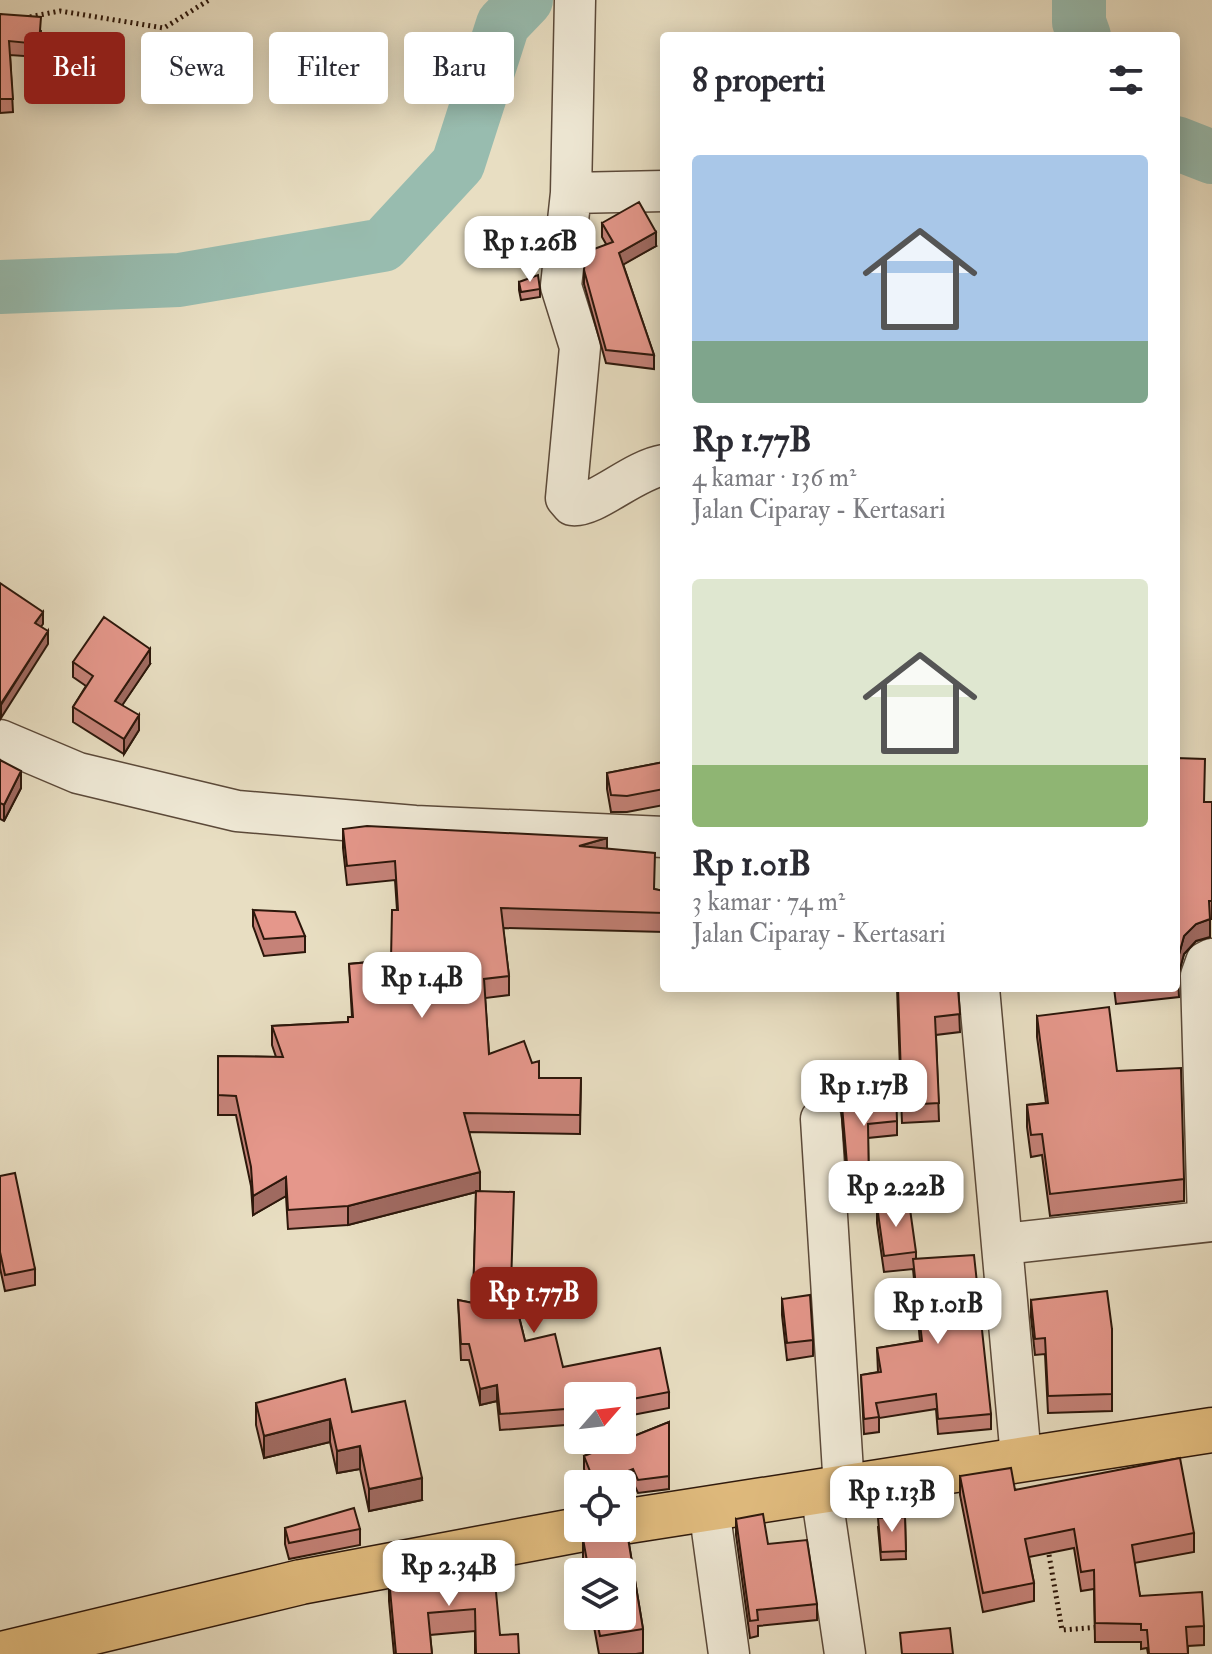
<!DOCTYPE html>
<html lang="id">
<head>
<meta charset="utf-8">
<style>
  :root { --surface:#fff; --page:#f2f2f3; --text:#2b2b33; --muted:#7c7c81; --accent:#8f2418 }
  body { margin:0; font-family:"IM FELL Double Pica",serif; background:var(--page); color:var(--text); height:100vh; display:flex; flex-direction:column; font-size:30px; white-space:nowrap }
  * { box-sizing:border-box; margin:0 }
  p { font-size:26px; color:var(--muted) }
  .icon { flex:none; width:44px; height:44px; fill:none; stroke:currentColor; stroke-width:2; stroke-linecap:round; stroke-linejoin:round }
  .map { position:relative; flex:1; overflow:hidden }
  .details { position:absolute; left:660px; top:32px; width:520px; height:960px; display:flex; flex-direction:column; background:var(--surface); border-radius:8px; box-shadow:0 4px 20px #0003 }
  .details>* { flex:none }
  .banner { position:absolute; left:24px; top:32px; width:516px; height:72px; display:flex; gap:16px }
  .needle { width:52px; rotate:62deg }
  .buttons { position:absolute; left:564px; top:1382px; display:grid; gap:16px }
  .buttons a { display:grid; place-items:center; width:72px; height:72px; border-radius:8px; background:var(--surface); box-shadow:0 4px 20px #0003; font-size:40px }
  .price { position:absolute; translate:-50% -68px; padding:0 18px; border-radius:16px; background:#fff; color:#222; font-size:26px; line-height:52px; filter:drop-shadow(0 2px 4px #0008) }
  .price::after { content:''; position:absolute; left:50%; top:48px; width:24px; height:18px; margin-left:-12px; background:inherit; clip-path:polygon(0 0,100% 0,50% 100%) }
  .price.current { background:var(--accent); color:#fff }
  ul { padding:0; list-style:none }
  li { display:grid; align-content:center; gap:16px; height:424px; padding:0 32px }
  li span { display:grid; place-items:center; height:248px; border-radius:8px; color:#555 }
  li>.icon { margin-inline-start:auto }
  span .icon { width:144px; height:144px; fill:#fffc; stroke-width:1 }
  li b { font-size:34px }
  h2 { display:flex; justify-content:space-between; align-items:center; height:96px; padding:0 32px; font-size:34px }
  .pill { padding:0 28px; border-radius:8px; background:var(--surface); box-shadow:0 4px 20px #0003; font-size:28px; line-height:72px }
  .pill.current { background:var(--accent); color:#fff }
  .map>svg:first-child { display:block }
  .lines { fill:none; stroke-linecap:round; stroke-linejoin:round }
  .river { stroke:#98bcaf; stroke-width:54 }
  .minor-casing { stroke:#5b4939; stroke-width:43 }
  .major-casing { stroke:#2c170b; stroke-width:47 }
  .path { stroke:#2c170b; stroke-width:5; stroke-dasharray:2 4; stroke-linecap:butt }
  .minor { stroke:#f0ead7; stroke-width:40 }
  .major { stroke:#e4bf81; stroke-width:44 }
  .wall { fill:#c58278; stroke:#2c170b; stroke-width:2 }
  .shaded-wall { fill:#a06a61; stroke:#2c170b; stroke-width:2 }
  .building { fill:#e5978b; stroke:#2c170b; stroke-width:2 }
</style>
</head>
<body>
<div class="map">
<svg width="1212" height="1654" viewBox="0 0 1212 1654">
  <rect width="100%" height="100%" fill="#e8dec2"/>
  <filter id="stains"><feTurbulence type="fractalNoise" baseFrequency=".0025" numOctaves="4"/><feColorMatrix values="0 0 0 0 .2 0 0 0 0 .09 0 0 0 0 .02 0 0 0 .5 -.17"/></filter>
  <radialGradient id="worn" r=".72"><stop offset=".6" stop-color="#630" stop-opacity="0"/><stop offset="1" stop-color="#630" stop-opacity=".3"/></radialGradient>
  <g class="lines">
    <path class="river" d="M 1079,0 L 1079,22 L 1084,36
      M 1176,143 L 1212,157
      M 0,287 L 179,280 L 383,245 L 458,164 L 503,24 L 526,0"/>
    <g class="minor-casing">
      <path id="minor" d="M 575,0 L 571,193 L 561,286 L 580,347 L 566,498 L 572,505 C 594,508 633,470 664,465
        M 571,193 L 664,191
        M 0,740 L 78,773 L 237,811 L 415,826 L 664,837
        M 979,988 L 1021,1458
        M 821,1119 L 844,1488
        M 1208,1221 L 1201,976 L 1206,962 L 1212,959
        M 1004,1244 L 1212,1221
        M 821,1491 L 845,1654
        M 709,1508 L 729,1654"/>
    </g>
    <g class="major-casing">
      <path id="major" d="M 622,1522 L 1212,1430
        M 2,1654 L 301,1582 L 589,1528"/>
    </g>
    <path class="path" d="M 24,18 L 60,11 L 164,28 L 209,0
      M 1048,1549 L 1062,1630 L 1100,1627"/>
    <use href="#minor" class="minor"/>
    <use href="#major" class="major"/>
  </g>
  <path class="wall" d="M 0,14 L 41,31 L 39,57 L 10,55 L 13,112 L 0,113 Z
    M 602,223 L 656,246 L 623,264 L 654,355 L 654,369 L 606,363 L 584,284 L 584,270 L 606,244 L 602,237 Z
    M 519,282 L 540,289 L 540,297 L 521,300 L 519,290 Z
    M 73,662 L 150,664 L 122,705 L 139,730 L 124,754 L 73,722 L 73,707 L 86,686 L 73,677 Z
    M 1176,758 L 1204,802 L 1212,802 L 1212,919 L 1210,919 L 1210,937 L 1196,941 L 1184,954 L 1178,975 L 1179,997 L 1116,1004 L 1114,988 L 1176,988 L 1176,936 L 1178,936 L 1176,908 Z
    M 0,760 L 21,788 L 4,821 L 0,819 Z
    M 664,762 L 664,805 L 627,812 L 611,812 L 607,789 L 607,773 Z
    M 343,829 L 607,849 L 654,889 L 664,891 L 664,932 L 503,928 L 509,976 L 509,995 L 485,998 L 489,1054 L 539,1078 L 581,1078 L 580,1134 L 469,1132 L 480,1191 L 512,1287 L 525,1341 L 563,1367 L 669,1392 L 669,1408 L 622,1417 L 622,1396 L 578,1396 L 578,1424 L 500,1430 L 497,1401 L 480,1405 L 469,1360 L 461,1360 L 458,1300 L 473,1303 L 476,1192 L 348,1225 L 288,1229 L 286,1196 L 253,1215 L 251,1186 L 236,1115 L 218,1115 L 218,1056 L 276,1057 L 272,1045 L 272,1026 L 348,1022 L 352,1017 L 349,964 L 391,960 L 397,910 L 395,880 L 347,885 L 343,848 Z
    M 253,910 L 305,936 L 305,952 L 264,956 L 253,926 Z
    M 897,988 L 958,988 L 960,1032 L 936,1035 L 939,1121 L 902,1123 Z
    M 1037,1016 L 1117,1071 L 1184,1179 L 1184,1201 L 1050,1216 L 1042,1155 L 1031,1157 L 1027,1127 L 1027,1105 L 1046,1103 L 1037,1037 Z
    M 841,1094 L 897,1121 L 897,1135 L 868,1138 L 869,1200 L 849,1201 L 841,1108 Z
    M 0,1176 L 35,1269 L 35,1285 L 5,1291 L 0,1268 Z
    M 877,1206 L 916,1252 L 916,1259 L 991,1414 L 991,1429 L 938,1434 L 936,1409 L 879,1418 L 879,1432 L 864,1434 L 861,1375 L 878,1372 L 877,1348 L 920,1341 L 913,1269 L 884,1272 L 877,1223 Z
    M 782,1299 L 813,1340 L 813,1356 L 787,1360 L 782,1315 Z
    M 1031,1300 L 1112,1329 L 1112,1411 L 1048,1413 L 1045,1354 L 1035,1355 L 1031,1317 Z
    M 256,1403 L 352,1412 L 422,1500 L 369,1511 L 360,1469 L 337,1473 L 330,1442 L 264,1458 L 256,1425 Z
    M 669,1422 L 669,1489 L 638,1493 L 633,1482 L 622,1486 L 622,1484 L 590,1484 L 584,1469 L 584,1456 Z
    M 960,1476 L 1194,1533 L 1194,1552 L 1134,1563 L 1140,1596 L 1204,1626 L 1204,1645 L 1188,1646 L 1188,1654 L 1148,1654 L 1147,1648 L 1141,1649 L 1141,1642 L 1095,1642 L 1094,1589 L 1081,1591 L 1074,1548 L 1029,1557 L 1034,1583 L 1034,1601 L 983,1612 L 960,1495 Z
    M 905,1517 L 906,1559 L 881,1560 L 878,1527 Z
    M 736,1519 L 768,1544 L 817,1604 L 817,1620 L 758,1626 L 758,1636 L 750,1638 L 736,1535 Z
    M 285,1528 L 360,1529 L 360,1545 L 289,1559 L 285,1544 Z
    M 627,1532 L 643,1629 L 643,1653 L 636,1654 L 599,1654 L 592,1616 L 622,1616 L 622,1572 L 585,1572 L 583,1562 L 583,1539 Z
    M 473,1571 L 500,1635 L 519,1654 L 475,1654 L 475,1631 L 430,1635 L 432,1654 L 394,1654 L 389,1601 L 389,1579 Z"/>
  <path class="shaded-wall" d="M 656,232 L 656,246 L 619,267 L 619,253 Z
    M 43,612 L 43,624 L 35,635 L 35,623 Z
    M 48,631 L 48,644 L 1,718 L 1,705 Z
    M 150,649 L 150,664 L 115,716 L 115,701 Z
    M 139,715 L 139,730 L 124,754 L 124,739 Z
    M 21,771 L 21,788 L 4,821 L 4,805 Z
    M 607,838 L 607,858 L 579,846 Z
    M 1210,919 L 1210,937 L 1196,941 L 1184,954 L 1178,976 L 1178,958 L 1184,936 L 1196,924 Z
    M 480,1172 L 480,1191 L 348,1225 L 348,1206 Z
    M 286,1177 L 286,1196 L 253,1215 L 253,1196 Z
    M 497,1385 L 497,1401 L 480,1405 L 480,1389 Z
    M 330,1419 L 330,1442 L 264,1458 L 264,1436 Z
    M 360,1446 L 360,1469 L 337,1473 L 337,1451 Z
    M 633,1469 L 633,1482 L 622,1486 L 622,1484 L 595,1484 Z
    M 422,1478 L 422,1500 L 369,1511 L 369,1489 Z"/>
  <path class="building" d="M 0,14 L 41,17 L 39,44 L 9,41 L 13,99 L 0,99 Z
    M 639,202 L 656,232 L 619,253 L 654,355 L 606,350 L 584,270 L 586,252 L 613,242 L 602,223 Z
    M 538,275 L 540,289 L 521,292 L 519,282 Z
    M 0,583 L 43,612 L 35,623 L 48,631 L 0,705 Z
    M 104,617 L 150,649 L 115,701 L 139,715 L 124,739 L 73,707 L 93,676 L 73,662 Z
    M 1176,758 L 1205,759 L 1204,802 L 1212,802 L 1212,901 L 1209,901 L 1210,919 L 1196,924 L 1184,936 L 1178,958 L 1179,979 L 1176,980 L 1176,936 L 1179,936 L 1176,890 Z
    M 0,760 L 21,771 L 4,805 L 0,803 Z
    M 664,762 L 664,789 L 627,796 L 611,795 L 607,773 Z
    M 367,826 L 607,838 L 579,846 L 655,853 L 654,889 L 664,891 L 664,913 L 501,908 L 509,976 L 484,979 L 489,1054 L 524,1041 L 532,1063 L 539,1061 L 539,1078 L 581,1078 L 580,1115 L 464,1113 L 480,1172 L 348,1206 L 288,1210 L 286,1177 L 253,1196 L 251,1167 L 236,1096 L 218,1095 L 218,1056 L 283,1057 L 272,1026 L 348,1022 L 348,1017 L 353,1017 L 349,964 L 391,960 L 392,910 L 398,910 L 395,861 L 347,866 L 343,829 Z
    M 253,910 L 295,912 L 305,936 L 264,939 Z
    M 898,988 L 958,988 L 960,1014 L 935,1017 L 939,1103 L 902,1105 Z
    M 1109,1007 L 1117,1071 L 1181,1068 L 1184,1179 L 1050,1194 L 1042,1134 L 1031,1135 L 1027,1105 L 1048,1103 L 1037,1016 Z
    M 896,1089 L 897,1121 L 868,1124 L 869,1186 L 849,1187 L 841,1094 Z
    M 15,1173 L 35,1269 L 5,1275 L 0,1252 L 0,1176 Z
    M 476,1191 L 514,1192 L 511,1285 L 525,1341 L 555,1334 L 563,1367 L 660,1348 L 669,1392 L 622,1401 L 622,1396 L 578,1396 L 578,1408 L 500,1414 L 497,1385 L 480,1389 L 469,1344 L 461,1344 L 458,1300 L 473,1303 Z
    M 909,1202 L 916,1252 L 884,1256 L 877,1206 Z
    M 974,1255 L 991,1414 L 938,1419 L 936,1394 L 876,1403 L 879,1417 L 864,1419 L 861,1375 L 881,1372 L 877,1348 L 922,1341 L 913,1259 Z
    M 1107,1291 L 1112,1329 L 1112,1394 L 1048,1396 L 1045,1338 L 1035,1339 L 1031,1300 Z
    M 810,1295 L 813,1340 L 787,1343 L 782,1299 Z
    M 345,1379 L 352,1412 L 405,1401 L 422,1478 L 369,1489 L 360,1446 L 337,1451 L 330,1419 L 264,1436 L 256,1403 Z
    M 669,1422 L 669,1476 L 638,1480 L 633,1469 L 595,1484 L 584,1456 Z
    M 1180,1458 L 1194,1533 L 1132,1545 L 1140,1596 L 1202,1592 L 1204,1626 L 1186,1627 L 1188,1654 L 1149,1654 L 1147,1630 L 1141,1630 L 1141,1624 L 1095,1623 L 1094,1570 L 1081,1572 L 1074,1529 L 1025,1539 L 1034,1583 L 983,1593 L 960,1476 L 1011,1468 L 1015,1490 Z
    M 354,1508 L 360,1529 L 289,1543 L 285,1528 Z
    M 763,1514 L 768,1544 L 807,1540 L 817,1604 L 757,1610 L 758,1620 L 750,1621 L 736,1519 Z
    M 905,1517 L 906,1551 L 881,1552 L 878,1518 Z
    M 627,1532 L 643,1629 L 600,1636 L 596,1616 L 622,1616 L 622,1572 L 589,1572 L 583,1539 Z
    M 492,1549 L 500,1635 L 518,1634 L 519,1654 L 476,1654 L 475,1609 L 428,1613 L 432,1654 L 396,1654 L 389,1579 L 474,1571 L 473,1553 Z
    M 950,1628 L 953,1654 L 902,1654 L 900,1633 Z"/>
  <rect width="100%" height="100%" filter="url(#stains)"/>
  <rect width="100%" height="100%" fill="url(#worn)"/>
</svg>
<div class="buttons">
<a><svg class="needle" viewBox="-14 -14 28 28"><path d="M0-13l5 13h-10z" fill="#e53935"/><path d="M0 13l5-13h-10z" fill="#7c7c81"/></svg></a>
<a><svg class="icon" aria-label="locate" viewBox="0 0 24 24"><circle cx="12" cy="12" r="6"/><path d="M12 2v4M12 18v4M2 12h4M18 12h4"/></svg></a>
<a><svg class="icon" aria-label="layers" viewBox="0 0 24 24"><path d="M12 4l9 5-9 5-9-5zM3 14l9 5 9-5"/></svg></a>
</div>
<b class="price" style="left:530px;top:284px">Rp 1.26B</b>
<b class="price" style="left:422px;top:1020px">Rp 1.4B</b>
<b class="price" style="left:864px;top:1128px">Rp 1.17B</b>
<b class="price" style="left:896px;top:1229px">Rp 2.22B</b>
<b class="price current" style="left:534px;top:1335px">Rp 1.77B</b>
<b class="price" style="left:938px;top:1346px">Rp 1.01B</b>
<b class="price" style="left:892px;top:1534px">Rp 1.13B</b>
<b class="price" style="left:449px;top:1608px">Rp 2.34B</b>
<div class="banner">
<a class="pill current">Beli</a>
<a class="pill">Sewa</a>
<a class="pill">Filter</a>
<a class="pill">Baru</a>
</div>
<section class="details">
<h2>8 properti<svg class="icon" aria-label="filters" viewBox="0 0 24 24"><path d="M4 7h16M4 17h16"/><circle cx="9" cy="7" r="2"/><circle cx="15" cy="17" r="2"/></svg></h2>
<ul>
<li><span style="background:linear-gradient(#a9c7e8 75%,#7fa58c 0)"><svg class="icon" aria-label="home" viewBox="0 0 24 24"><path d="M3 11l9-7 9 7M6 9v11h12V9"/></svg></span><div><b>Rp 1.77B</b><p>4 kamar · 136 m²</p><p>Jalan Ciparay - Kertasari</p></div></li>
<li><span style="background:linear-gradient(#dfe7d0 75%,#8fb573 0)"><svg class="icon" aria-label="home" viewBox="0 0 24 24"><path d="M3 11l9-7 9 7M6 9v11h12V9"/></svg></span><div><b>Rp 1.01B</b><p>3 kamar · 74 m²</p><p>Jalan Ciparay - Kertasari</p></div></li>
</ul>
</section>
</div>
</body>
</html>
